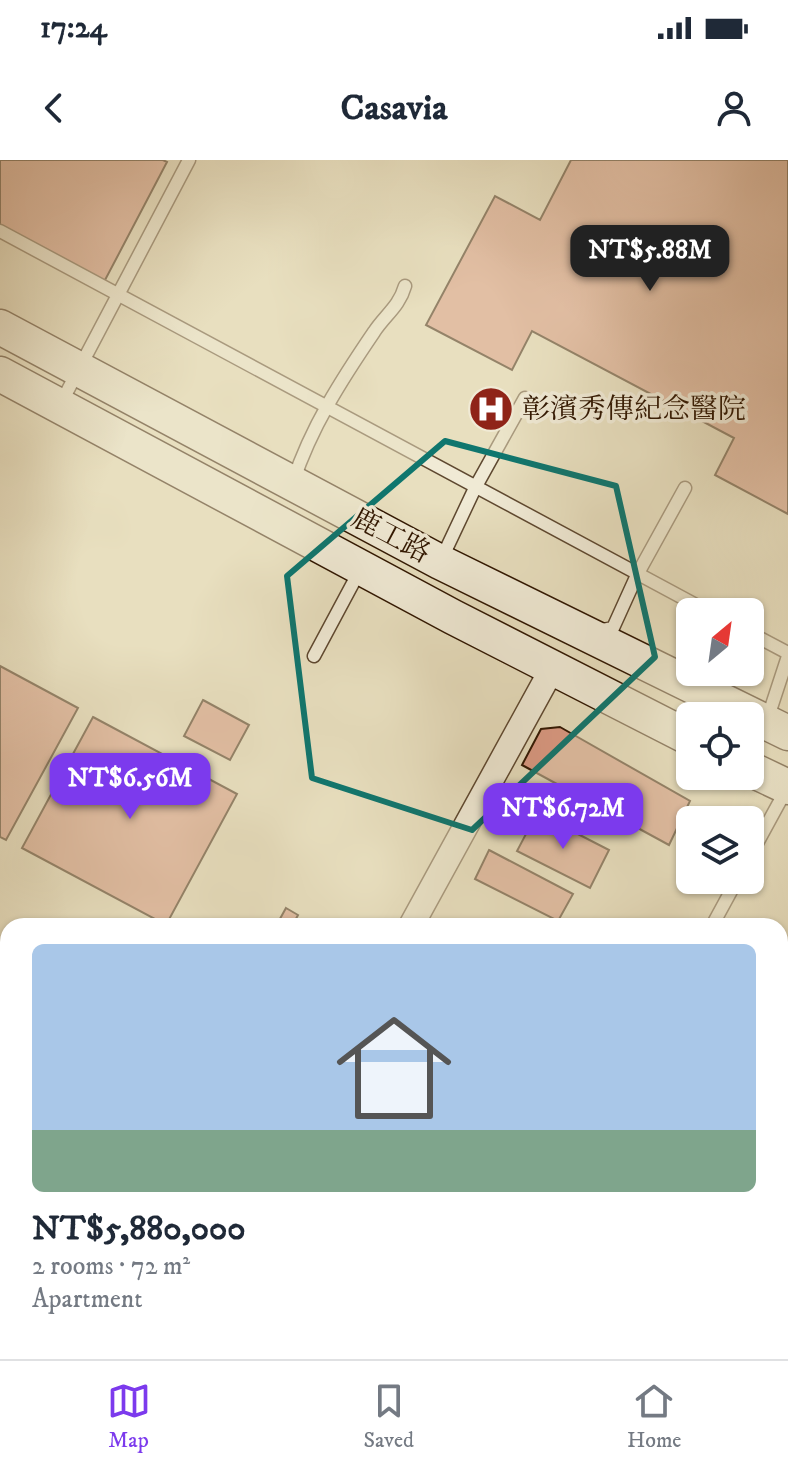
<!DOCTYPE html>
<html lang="en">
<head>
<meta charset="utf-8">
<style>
  :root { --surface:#fff; --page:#f2f2f3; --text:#1f2937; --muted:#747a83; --line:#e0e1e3; --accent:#7c3aed }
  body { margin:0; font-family:"IM FELL DW Pica","Noto Serif TC",serif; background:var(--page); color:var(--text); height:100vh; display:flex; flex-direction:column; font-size:30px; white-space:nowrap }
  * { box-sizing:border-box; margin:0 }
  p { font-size:26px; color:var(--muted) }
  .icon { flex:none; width:44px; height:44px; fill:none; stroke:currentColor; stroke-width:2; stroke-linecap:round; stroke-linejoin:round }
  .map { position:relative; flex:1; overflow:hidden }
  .sheet { position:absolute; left:0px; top:758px; width:788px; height:442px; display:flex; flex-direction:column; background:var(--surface); border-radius:24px 24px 0 0; box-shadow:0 2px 6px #0004 }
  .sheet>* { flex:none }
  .needle { width:52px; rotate:29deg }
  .controls { position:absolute; left:676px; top:438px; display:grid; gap:16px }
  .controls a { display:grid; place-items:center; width:88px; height:88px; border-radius:12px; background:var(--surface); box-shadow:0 2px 6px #0004; font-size:40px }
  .price { position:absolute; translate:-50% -68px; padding:0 18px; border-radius:16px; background:var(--accent); color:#fff; font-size:26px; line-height:52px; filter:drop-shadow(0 2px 4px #0008) }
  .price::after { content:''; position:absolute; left:50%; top:48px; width:24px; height:18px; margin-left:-12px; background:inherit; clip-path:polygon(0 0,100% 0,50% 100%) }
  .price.on { background:#222; color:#fff }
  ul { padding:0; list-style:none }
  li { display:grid; align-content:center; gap:16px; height:424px; padding:0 32px }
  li+li { border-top:2px solid var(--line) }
  li span { display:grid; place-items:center; height:248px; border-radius:12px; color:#555 }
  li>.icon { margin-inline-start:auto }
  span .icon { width:144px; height:144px; fill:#fffc; stroke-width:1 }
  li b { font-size:34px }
  .status { display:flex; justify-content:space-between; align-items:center; height:56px; padding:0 40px; background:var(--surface); direction:ltr }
  .status svg { height:22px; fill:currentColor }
  header { display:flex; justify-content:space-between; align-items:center; height:104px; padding:0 32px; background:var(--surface); font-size:36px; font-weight:700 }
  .dock { display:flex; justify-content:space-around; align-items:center; height:112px; border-top:2px solid var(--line); background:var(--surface); font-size:22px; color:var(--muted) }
  .dock a { display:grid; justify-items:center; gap:4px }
  .dock .on { color:var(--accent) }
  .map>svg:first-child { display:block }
  .building { fill:#dc9a84; stroke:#301600; stroke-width:2 }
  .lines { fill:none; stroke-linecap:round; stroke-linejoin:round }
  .lane-casing { stroke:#5e4830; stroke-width:15 }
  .street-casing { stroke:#5e4830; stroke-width:27 }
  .secondary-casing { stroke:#301600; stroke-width:37 }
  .lane { stroke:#f0ead5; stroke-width:12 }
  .street { stroke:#f0ead5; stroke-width:24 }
  .secondary { stroke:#f0ead5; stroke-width:34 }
  .marked { fill:none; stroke:#0f766e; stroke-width:6; stroke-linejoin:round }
  .labels { text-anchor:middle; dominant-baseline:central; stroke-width:7; stroke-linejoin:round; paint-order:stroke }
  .poi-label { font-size:28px; fill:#301600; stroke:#f0ead5; text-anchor:start }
  .street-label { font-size:28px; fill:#301600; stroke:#f0ead5 }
</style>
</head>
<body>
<div class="status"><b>17:24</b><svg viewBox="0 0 49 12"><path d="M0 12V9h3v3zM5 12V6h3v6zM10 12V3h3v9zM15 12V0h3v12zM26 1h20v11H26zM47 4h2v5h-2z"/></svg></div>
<header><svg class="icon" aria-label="back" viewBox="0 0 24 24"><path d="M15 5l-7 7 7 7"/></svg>Casavia<svg class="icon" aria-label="person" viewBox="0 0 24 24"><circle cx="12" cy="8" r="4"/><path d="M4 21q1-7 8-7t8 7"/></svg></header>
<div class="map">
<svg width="788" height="1199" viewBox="0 0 788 1199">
  <rect width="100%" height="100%" fill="#e8dfbf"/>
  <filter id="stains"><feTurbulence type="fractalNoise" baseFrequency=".0025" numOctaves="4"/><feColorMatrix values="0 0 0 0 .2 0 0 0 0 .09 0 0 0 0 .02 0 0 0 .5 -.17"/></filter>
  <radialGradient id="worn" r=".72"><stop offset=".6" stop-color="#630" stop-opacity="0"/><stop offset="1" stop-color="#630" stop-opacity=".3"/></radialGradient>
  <path class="building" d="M 0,0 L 163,0 L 167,2 L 104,122 L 0,68 Z
    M 571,0 L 788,0 L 788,354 L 715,315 L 734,278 L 532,171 L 512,210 L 426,165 L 495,36 L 540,60 Z
    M 0,506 L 78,548 L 6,680 L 0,677 Z
    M 203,540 L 249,565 L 230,600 L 184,576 Z
    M 93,557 L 237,634 L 166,765 L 22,688 Z
    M 560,567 L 690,641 L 669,685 L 522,605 L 541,569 Z
    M 537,653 L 609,690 L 590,728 L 517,691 Z
    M 489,690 L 573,734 L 558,761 L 475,719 Z
    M 286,748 L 298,755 L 292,766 L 276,766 Z
    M 780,1026 L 788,1031 L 788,1098 L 780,1094 Z
    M 0,1029 L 8,1034 L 8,1192 L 130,1192 L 125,1199 L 0,1199 Z
    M 580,1192 L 688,1192 L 701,1199 L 577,1199 Z"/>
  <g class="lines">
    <g class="lane-casing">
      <path id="lane" d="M 0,71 L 709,452
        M 60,245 L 189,0
        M 293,322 C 311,267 342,219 374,172 C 385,155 399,147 405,126
        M 442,398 L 475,328 L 525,238
        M 597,471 L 613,468 L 637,415 L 685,328
        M 750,473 L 788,493
        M 314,496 L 360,410
        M 762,554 L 770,551 L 788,496
        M 750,696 L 786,630
        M 712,766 L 737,720"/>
    </g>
    <g class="street-casing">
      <path id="street" d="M 411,766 L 552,509
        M 0,1003 L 8,1007
        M 173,1199 L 177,1192"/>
    </g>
    <g class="secondary-casing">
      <path id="secondary" d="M 0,167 L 440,402 L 788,573
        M 0,214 L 453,457 L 690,578
        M 750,609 L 788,627"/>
    </g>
    <use href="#lane" class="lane"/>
    <use href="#street" class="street"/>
    <use href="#secondary" class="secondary"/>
  </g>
  <path d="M0 0H788V1199H0ZM 445,281 L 616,326 L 655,497 L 472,670 L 312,618 L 287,416 Z" fill="#e8dfbf" fill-opacity=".55" fill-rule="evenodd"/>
  <path class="marked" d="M 445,281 L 616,326 L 655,497 L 472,670 L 312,618 L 287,416 Z"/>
  <defs>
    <g id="hospital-disc" transform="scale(2.3)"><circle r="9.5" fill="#8f2418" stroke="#f0ead5"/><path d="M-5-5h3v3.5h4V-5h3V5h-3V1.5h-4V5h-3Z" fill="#fff"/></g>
  </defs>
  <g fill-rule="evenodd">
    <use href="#hospital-disc" x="491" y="249"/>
  </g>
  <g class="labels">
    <g class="poi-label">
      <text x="522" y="249">彰濱秀傳紀念醫院</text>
    </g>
    <g class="street-label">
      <text transform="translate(391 376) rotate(28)">鹿工路</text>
    </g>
  </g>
  <rect width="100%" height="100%" filter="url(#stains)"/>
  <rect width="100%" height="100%" fill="url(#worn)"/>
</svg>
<div class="controls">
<a><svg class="needle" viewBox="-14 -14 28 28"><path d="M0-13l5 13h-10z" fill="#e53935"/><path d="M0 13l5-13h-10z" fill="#747a83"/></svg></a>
<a><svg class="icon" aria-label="locate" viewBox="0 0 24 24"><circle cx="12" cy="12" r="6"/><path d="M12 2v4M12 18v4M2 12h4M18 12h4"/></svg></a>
<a><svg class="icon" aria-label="layers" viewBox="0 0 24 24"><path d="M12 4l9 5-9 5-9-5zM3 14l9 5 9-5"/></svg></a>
</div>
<b class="price on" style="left:650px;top:133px">NT$5.88M</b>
<b class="price" style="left:130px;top:661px">NT$6.56M</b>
<b class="price" style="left:563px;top:691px">NT$6.72M</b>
<section class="sheet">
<ul>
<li><span style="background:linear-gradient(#a9c7e8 75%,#7fa58c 0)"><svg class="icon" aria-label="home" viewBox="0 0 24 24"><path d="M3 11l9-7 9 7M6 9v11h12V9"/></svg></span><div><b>NT$5,880,000</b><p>2 rooms · 72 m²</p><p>Apartment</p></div></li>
</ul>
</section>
</div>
<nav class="dock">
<a class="on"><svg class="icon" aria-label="map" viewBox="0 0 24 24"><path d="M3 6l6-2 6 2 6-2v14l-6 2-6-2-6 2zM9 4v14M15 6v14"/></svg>Map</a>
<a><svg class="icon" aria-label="saved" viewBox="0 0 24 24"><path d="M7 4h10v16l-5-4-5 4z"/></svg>Saved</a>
<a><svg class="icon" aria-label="home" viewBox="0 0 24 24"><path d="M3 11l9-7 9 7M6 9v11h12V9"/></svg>Home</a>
</nav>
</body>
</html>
